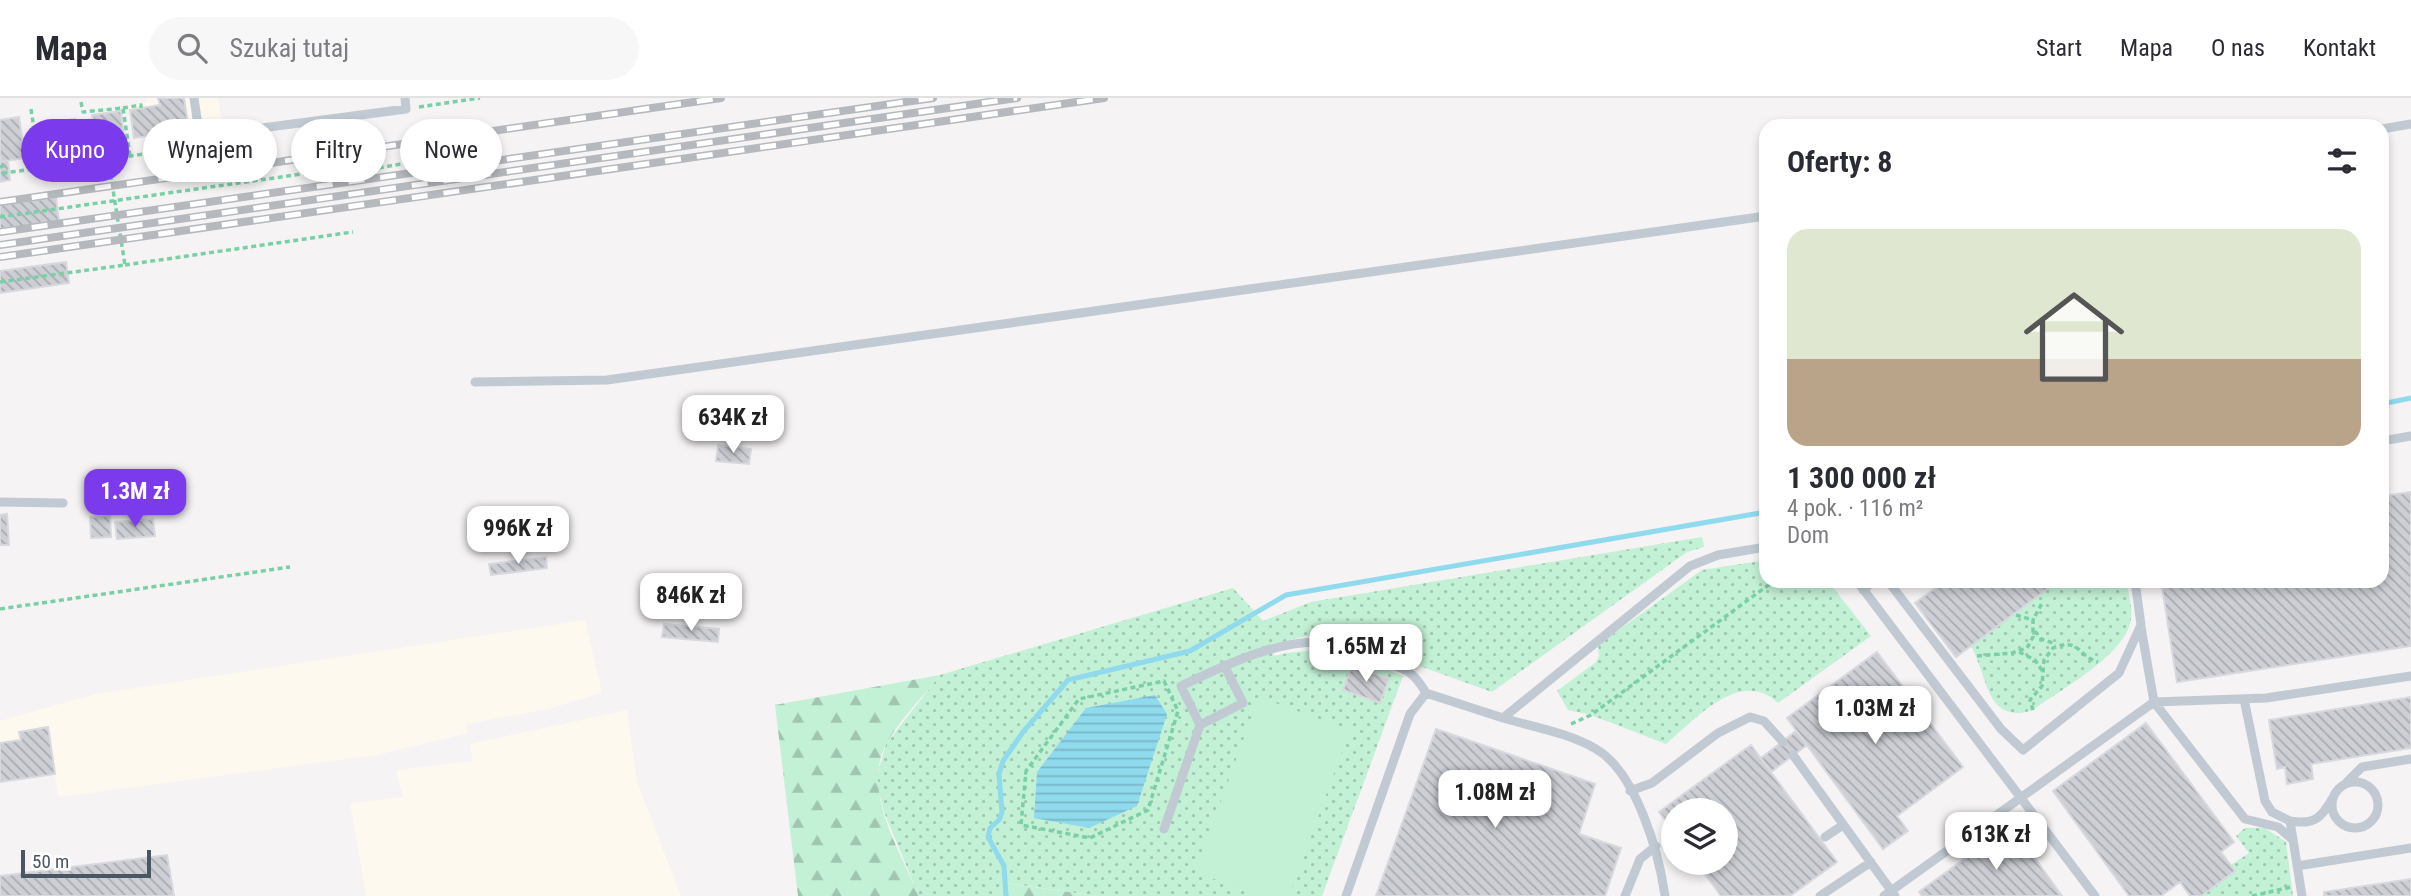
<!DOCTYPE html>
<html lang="pl">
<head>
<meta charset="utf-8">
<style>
  :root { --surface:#fff; --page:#f7f7f7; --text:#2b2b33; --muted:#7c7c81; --line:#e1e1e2; --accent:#7c3aed }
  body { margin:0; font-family:"Roboto Condensed",sans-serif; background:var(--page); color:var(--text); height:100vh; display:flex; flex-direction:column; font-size:26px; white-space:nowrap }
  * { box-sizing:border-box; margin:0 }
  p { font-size:23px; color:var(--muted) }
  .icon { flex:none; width:38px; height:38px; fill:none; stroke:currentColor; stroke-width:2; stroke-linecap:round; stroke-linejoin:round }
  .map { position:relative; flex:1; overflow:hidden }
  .details { position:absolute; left:1759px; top:21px; width:630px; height:469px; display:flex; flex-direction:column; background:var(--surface); border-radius:21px; box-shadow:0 4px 10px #0003 }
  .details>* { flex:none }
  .guide { position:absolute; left:21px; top:21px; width:665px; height:63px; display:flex; gap:14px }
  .controls { position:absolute; left:1661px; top:700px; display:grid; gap:14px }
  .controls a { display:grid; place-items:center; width:77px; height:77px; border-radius:50%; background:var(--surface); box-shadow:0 4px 10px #0003; font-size:35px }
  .scale { position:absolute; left:21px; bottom:18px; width:130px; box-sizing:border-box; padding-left:7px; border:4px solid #4a5661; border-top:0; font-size:19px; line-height:24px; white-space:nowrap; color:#4a5661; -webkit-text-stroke:5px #fff; paint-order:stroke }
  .price { position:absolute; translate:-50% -60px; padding:0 16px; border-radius:14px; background:#fff; color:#222; font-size:23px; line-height:46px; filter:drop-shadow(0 2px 4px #0008) }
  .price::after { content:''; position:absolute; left:50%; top:42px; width:21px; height:16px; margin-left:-10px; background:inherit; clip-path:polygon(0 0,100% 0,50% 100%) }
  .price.active { background:var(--accent); color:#fff }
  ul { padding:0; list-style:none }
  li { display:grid; align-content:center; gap:14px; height:371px; padding:0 28px }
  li+li { border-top:2px solid var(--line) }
  li span { display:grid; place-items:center; height:217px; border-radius:21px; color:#555 }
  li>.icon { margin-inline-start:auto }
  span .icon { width:126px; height:126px; fill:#fffc; stroke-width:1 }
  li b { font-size:30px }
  h2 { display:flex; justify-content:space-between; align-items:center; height:84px; padding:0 28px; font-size:30px }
  .pill { padding:0 24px; border-radius:32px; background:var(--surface); box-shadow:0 4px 10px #0003; font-size:24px; line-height:63px }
  .pill.active { background:var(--accent); color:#fff }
  header { display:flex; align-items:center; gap:42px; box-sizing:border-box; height:98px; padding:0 35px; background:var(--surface); border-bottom:2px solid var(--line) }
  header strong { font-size:33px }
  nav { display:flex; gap:38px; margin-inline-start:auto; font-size:24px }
  .search { width:490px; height:63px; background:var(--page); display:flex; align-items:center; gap:18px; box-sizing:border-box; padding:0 24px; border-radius:38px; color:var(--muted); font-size:26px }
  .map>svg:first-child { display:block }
  .commercial { fill:#fdf9ef }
  .grass { fill:url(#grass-dots) }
  .forest { fill:url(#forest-firs) }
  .garden { fill:#c3f1d5 }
  .water { fill:url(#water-rules) }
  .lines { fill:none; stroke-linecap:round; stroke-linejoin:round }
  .stream { stroke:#90daee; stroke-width:5 }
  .building { fill:url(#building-back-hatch); stroke:#d7d9de; stroke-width:2 }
  .path { stroke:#7ad0a6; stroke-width:3.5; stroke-dasharray:5 3.5; stroke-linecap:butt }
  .service { stroke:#c1cad2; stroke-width:9 }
  .rail-casing { stroke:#b5b8bd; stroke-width:8 }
  .rail { stroke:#fff; stroke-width:5; stroke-dasharray:16; stroke-linecap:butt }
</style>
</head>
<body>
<header>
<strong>Mapa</strong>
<div class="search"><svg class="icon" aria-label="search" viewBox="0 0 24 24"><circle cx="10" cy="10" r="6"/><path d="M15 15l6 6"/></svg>Szukaj tutaj</div>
<nav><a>Start</a><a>Mapa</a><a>O nas</a><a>Kontakt</a></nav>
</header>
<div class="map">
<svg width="2411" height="798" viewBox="0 0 2411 798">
  <defs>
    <pattern id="grass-dots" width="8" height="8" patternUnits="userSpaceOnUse" patternTransform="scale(1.75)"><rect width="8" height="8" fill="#c3f1d5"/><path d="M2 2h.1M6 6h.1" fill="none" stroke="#a0c6b0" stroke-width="1.8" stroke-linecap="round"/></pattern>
    <pattern id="forest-firs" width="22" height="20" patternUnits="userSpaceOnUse" patternTransform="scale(1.75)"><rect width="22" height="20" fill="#c3f1d5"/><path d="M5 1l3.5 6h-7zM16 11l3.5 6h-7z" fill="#a0c6b0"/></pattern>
    <pattern id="water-rules" width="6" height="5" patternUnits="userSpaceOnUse" patternTransform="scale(1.75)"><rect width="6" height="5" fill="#90daee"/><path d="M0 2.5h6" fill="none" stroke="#78b4c4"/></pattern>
    <pattern id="building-back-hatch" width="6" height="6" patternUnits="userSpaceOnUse" patternTransform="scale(1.75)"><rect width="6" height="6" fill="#cdcfd5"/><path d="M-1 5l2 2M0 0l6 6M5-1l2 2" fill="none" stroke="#a8abb0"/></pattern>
  </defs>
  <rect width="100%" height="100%" fill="#f5f3f3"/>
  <path class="commercial" d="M 147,0 L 218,0 L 223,29 L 134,40 L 129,7 L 147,4 Z
    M 585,522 L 602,595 L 548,611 L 467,626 L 468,635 L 377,657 L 59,699 L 54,676 L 0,684 L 0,623 L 95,596 Z
    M 627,612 L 637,684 L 681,798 L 366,798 L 350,705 L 403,699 L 396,672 L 472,663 L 470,646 Z"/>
  <path class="grass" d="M 1702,439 L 1704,449 L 1687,454 L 1492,594 L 1339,539 L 1307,538 L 1270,547 L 1274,558 C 1326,545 1355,560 1403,578 L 1322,798 L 1097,798 L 1007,785 L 1006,798 L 919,798 L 884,714 L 876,682 L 886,646 L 940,577 L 1233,490 L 1263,523 L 1311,504 Z
    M 1766,462 L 1766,483 L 1828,483 L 1871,538 L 1778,605 C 1740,569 1695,622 1666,646 L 1591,617 L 1568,612 L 1557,593 L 1596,564 L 1599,558 L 1598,547 L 1702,472 Z
    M 2045,483 L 2126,483 C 2128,494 2133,510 2131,521 C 2126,557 2061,591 2033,612 C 1986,628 1988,578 1971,548 L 2049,490 Z
    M 2245,730 L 2265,730 L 2286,744 L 2293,798 L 2201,798 L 2235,773 L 2231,767 L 2249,755 L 2236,738 Z"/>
  <path class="forest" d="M 940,577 C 923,599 900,621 887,645 C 860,692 901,754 919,798 L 798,798 L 775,607 Z
    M 1006,785 L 1097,798 L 1006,798 Z"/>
  <path class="garden" d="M 1259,599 L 1350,632 L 1289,798 L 1260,798 L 1195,774 Z"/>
  <path class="water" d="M 1155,597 L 1167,616 L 1137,708 L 1089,730 L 1034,720 L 1037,674 L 1086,610 Z"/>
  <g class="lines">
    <path class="stream" d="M 2382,306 L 2411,300
      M 1006,798 L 1004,768 L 988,739 L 990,730 L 999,722 L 1002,714 L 999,676 L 1003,663 L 1023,634 L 1068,582 L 1190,553 L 1286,497 L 1766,414"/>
  </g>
  <path class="building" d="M 158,0 L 184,0 L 189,33 L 134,40 L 130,12 L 160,7 Z
    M 121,13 L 124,41 L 88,45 L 84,23 L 93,21 L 92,17 Z
    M 19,19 L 25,60 L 0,64 L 0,22 Z
    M 75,21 L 75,24 L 84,23 L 88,45 L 56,49 L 53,24 Z
    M 8,63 L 10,82 L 0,84 L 0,64 Z
    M 56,99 L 59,123 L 0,131 L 0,107 Z
    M 66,164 L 69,185 L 0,195 L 0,173 Z
    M 718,347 L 751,351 L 749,366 L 716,363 Z
    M 2411,394 L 2411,548 L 2177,584 L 2161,483 L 2382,483 L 2382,398 Z
    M 7,416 L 9,447 L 0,447 L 0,417 Z
    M 110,418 L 111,439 L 91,440 L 90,419 Z
    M 153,421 L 155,438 L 117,441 L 115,424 Z
    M 546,459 L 547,470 L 491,477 L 489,466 Z
    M 1945,483 L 2045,483 L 2050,489 L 1956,559 L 1915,505 Z
    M 664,526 L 719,531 L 718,544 L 662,539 Z
    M 1877,554 L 1963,669 L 1897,718 L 1908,733 L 1883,751 L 1787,620 Z
    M 1352,567 L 1389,581 L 1380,605 L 1343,592 Z
    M 2411,599 L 2411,650 L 2311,666 L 2313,681 L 2287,686 L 2285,669 L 2277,671 L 2269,622 Z
    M 2146,625 L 2234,744 L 2221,754 L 2235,773 L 2201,798 L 2190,798 L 2180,784 L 2161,798 L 2129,798 L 2053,693 Z
    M 48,629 L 55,676 L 0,684 L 0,645 L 21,642 L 19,634 Z
    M 1436,631 L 1595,686 L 1579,736 L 1621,750 L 1605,798 L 1376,798 Z
    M 1796,633 L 1807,647 L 1771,674 L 1761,660 Z
    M 1751,647 L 1837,764 L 1790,798 L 1721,798 L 1697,765 L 1726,765 L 1726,712 L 1673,712 L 1673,732 L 1659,714 Z
    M 2011,727 L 2062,798 L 1922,798 L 1919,794 Z
    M 167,757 L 174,798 L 0,798 L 0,778 Z
    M 2411,781 L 2411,798 L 2324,798 L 2324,794 Z"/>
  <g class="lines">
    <path class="path" d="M 81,4 L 83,14 L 123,10 L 130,58
      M 419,9 L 480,0
      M 123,10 L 141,7 L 141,10
      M 31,11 L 40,71
      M 0,69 L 3,68 L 4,75 L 189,50
      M 0,119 L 323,73 L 349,75 L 401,66
      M 125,167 L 353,134
      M 0,184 L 125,167 L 110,73
      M 0,511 L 290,469
      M 2016,517 L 2033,522
      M 2035,533 L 2041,541 L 2056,546
      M 2019,554 L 2035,562 L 2043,574
      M 1977,558 L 2012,555 L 2027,550 L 2033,539 L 2033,522 L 2042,505
      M 1164,583 L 1178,613 L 1148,712 L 1090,740 L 1021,727 L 1026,673 L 1079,601 Z
      M 2033,612 L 2030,602 L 2042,588 L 2044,562 L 2053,550 C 2080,539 2077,558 2098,564
      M 1571,626 L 1591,617 L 1774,483
      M 2252,798 L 2291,789"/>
    <path class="service" d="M 194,0 L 201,48 L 234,44 L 247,32 L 406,11 L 405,0
      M 2382,31 L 2411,26
      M 475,284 L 607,282 L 1766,118
      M 2382,343 L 2411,338
      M 0,404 L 63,405
      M 1857,483 L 2095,798
      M 1888,483 L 2001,631 L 2023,652 L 2119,575 L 2141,527 L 2135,483
      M 1863,492 L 1874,483
      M 2141,529 L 2154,604 L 2245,721 L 2278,729 L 2293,742
      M 2244,601 L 2265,703 L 2272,714 L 2290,723 L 2302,798
      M 1503,620 C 1533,629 1569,635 1596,651 C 1636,674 1659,755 1665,798
      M 1200,627 L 1243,605 L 1224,567
      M 1793,657 L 1895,798
      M2332 707a23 23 0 1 1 46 0a23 23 0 1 1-46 0Z
      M 2347,684 L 2362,669 L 2411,661
      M 1630,693 L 1652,685 L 1718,635 L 1750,619 L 1764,623 L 1783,644
      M 2290,723 C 2313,727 2321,721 2332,701
      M 1164,731 L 1200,627 L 1181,588 C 1227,566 1287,536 1340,546 C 1352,549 1364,555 1375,560 C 1402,571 1411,569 1426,595 L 1503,620 L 1690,468 L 1718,457 L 1766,449
      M 1825,739 L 1843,727
      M 2297,768 L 2411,750
      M 1346,798 L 1410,616 L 1426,595
      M 1625,798 L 1640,761 L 1656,748
      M 1820,798 L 1871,764
      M 1884,798 L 2154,604 L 2266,600 L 2411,578"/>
    <g class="rail-casing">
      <path id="rail" d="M 0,104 L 721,0
        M 0,134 L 933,0
        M 0,147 L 1017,0
        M 0,159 L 1104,0"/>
    </g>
    <use href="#rail" class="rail"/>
  </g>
</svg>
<div class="controls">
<a><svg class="icon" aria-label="layers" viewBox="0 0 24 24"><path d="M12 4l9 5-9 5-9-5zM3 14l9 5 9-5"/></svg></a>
</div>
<div class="scale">50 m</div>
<b class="price" style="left:733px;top:357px">634K zł</b>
<b class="price active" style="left:135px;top:431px">1.3M zł</b>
<b class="price" style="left:518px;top:468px">996K zł</b>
<b class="price" style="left:691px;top:535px">846K zł</b>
<b class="price" style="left:1366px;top:586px">1.65M zł</b>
<b class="price" style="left:1875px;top:648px">1.03M zł</b>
<b class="price" style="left:1495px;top:732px">1.08M zł</b>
<b class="price" style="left:1996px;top:774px">613K zł</b>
<div class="guide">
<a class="pill active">Kupno</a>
<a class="pill">Wynajem</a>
<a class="pill">Filtry</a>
<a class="pill">Nowe</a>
</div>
<section class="details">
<h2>Oferty: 8<svg class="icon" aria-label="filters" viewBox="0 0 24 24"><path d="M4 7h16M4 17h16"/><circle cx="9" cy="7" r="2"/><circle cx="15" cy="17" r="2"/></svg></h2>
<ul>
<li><span style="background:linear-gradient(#dfe7d0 60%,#b9a48a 0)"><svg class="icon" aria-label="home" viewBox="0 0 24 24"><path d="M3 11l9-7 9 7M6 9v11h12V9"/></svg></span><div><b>1 300 000 zł</b><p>4 pok. · 116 m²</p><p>Dom</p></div></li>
</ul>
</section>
</div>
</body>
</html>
